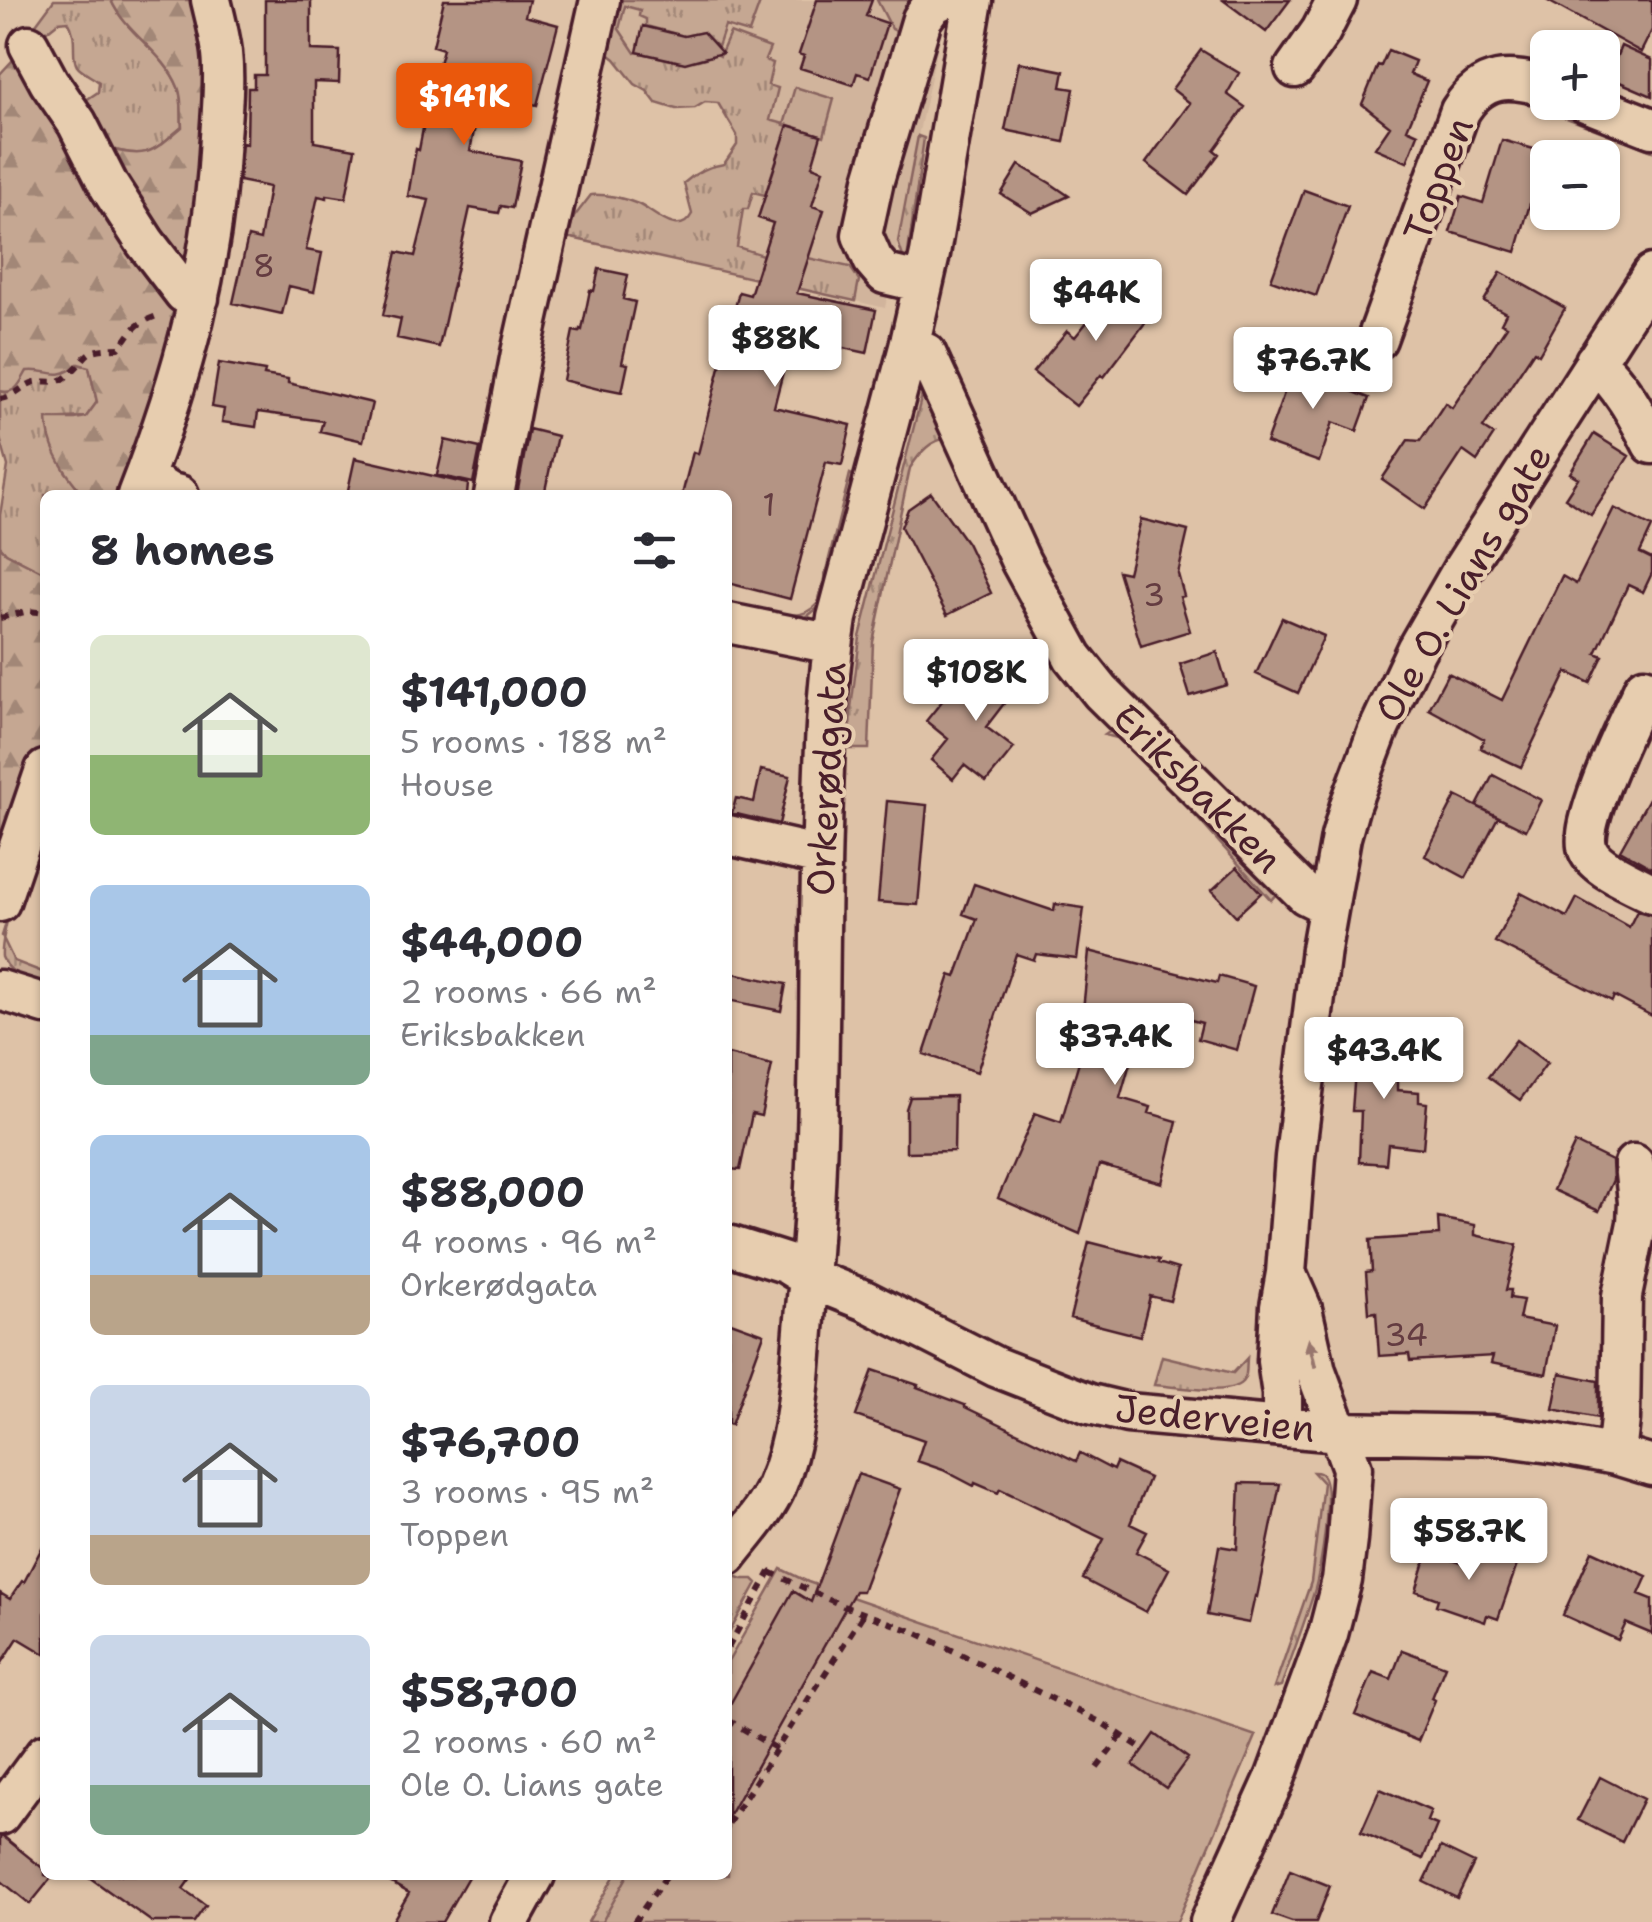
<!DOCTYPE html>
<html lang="en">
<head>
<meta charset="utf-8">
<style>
  :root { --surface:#fff; --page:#f2f2f3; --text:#2b2b33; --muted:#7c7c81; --accent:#ea580c }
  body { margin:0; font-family:"Shantell Sans",sans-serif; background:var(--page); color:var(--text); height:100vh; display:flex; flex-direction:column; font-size:38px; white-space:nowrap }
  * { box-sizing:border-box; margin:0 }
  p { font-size:32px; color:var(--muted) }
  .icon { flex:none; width:55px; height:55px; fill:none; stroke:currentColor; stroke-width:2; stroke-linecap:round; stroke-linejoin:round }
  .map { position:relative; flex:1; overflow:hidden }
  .drawer { position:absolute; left:40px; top:490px; width:692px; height:1390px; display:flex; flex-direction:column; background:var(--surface); border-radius:15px; box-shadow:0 2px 8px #0004 }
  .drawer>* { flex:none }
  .tools { position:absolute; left:1530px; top:30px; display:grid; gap:20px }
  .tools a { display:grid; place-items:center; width:90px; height:90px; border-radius:15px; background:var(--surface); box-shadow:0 2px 8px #0004; font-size:50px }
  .price { position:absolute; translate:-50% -85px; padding:0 22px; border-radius:10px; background:#fff; color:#222; font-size:32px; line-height:65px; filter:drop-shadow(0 2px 5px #0008) }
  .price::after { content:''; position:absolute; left:50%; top:60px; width:30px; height:22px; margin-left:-15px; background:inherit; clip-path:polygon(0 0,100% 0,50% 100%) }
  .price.selected { background:var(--accent); color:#fff }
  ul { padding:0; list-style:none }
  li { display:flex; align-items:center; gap:30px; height:250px; padding:0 50px }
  li span { display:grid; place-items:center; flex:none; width:280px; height:200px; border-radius:15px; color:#555 }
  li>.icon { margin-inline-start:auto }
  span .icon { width:120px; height:120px; fill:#fffc; stroke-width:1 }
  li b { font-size:42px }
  h2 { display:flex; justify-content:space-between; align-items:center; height:120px; padding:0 50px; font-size:42px }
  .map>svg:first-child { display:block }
  .built { fill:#d1b49c }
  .grass { fill:url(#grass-tufts); stroke:#88635e; stroke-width:2.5; fill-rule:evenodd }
  .forest { fill:url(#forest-firs); stroke:#88635e; stroke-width:2.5 }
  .park { fill:#c5a792; stroke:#88635e; stroke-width:2.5 }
  .building { fill:#b49484; stroke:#4a1f2b; stroke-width:2.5 }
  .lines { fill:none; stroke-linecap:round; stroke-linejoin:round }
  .minor-casing { stroke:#4a1f2b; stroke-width:45 }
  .path { stroke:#4a1f2b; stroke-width:6; stroke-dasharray:8 8; stroke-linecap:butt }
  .minor { stroke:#e7cdaf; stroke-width:38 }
  .oneway { fill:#98766d }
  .labels { text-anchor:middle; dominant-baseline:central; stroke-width:8; stroke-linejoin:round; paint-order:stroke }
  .number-label { font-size:32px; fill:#643c41 }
  .street-label { font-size:38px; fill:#4a1f2b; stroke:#e7cdaf }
</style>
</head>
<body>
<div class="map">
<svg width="1652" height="1922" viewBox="0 0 1652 1922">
  <defs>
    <pattern id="grass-tufts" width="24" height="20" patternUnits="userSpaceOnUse" patternTransform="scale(2.5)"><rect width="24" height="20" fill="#c5a792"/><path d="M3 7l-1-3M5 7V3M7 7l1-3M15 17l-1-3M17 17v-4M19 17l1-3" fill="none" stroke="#a28777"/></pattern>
    <pattern id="forest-firs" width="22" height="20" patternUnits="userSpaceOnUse" patternTransform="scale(2.5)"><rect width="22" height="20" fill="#c5a792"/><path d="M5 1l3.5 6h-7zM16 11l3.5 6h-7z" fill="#a28777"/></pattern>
  </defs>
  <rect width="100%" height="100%" fill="#dec2a7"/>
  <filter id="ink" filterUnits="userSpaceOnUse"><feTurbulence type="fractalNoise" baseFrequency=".01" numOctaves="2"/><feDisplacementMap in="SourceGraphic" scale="20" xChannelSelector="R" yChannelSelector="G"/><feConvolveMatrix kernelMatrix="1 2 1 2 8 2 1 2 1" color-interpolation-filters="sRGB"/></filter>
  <g filter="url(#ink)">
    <path class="built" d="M 625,0 L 948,0 L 918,136 L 885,308 L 723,270 L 767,86 L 636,54 L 619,29 Z"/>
    <path class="grass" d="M 54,0 L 111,0 C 126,34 164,52 178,87 C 183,98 181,115 182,127 C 149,155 148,158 105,148 L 74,101 L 86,100 L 98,92 L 99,82 C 93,77 81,72 77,66 C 70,54 79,39 68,21 L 58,22 L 33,42 L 34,27 Z
      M 616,0 L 761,0 L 749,33 L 725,26 L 718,47 L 703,32 L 689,35 L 683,49 L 694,61 L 709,57 L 711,51 L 720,56 L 730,33 L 770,48 L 765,60 L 773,63 L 768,85 L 778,88 L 770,120 L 788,125 L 765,195 L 753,192 L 748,209 L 743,209 L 737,247 L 804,268 L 808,258 L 850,267 L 859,280 L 855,301 L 567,237 L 574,217 L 591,195 C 607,194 623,198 638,204 C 655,212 679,239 692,214 L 684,183 C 695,173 709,166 724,164 L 737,145 L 737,135 L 718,103 L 705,102 L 695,108 L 676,109 L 656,103 L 647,91 L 635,84 L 615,59 L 606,52 ZM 625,6 L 640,10 L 639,16 L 646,19 L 646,26 L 680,35 L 675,61 L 637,52 L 635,53 L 619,29 Z
      M 877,0 L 911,0 L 901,33 L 892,29 Z
      M 1496,91 L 1520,92 L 1547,101 L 1548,102 L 1564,106 L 1652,140 L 1652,151 L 1512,97 L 1478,105 L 1474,111 L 1427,247 L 1406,297 L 1466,116 L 1483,97 Z
      M 918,136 L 924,138 L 907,260 L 903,257 L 898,242 Z
      M 78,364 L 89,367 L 97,402 L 86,417 L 47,419 L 65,471 L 78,488 L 77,495 L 45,495 L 45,573 L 6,553 L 0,546 L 0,515 L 8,466 L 0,438 L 0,391 L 8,393 L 26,371 Z
      M 923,391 L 950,438 C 930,439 920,453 910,468 L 873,642 L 869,749 L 849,749 L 851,708 L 860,637 Z
      M 850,474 L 858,477 L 823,604 L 805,618 L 791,621 L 751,615 L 748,607 C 773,612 799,625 818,603 Z
      M 1115,728 L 1281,888 L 1271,900 L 1189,809 L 1121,739 L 1105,735 Z
      M 34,834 L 2,936 L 14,961 L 45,973 L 39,985 C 25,980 8,972 2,957 C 0,931 25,861 34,834 Z
      M 1162,1356 L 1233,1373 L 1247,1358 C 1246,1366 1248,1376 1242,1382 C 1228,1397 1174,1386 1154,1385 Z
      M 1313,1472 C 1315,1472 1318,1472 1320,1473 C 1336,1481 1320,1572 1315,1589 C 1305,1621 1293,1654 1281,1686 L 1274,1688 L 1311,1582 L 1323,1483 Z
      M 732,1575 L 743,1579 L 753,1579 L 757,1583 L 728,1635 L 728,1581 Z
      M 615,1875 L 660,1875 L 629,1922 L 588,1922 Z"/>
    <path class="forest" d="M 111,0 L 200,0 L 209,54 L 192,285 L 105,148 C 148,158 149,155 182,127 C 181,115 183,98 178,87 C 164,52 126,34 111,0 Z
      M 23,49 L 185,309 L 128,495 L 77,495 L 78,488 C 61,467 48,446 47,419 L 75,419 L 86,417 L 97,402 L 89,367 L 78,364 C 56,383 50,368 27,371 C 20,383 16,395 0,391 L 0,74 Z
      M 0,546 L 6,553 L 45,573 L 45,741 L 0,876 Z"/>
    <path class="park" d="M 795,87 L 834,99 L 824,136 L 784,125 Z
      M 781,1569 L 808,1582 L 1256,1736 L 1177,1922 L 602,1922 L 628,1875 L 728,1875 L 728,1662 Z"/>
    <path class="building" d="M 265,0 L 311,0 L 311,50 L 340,51 L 339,83 L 314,82 L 314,142 L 355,149 L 346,198 L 327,195 L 327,198 L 318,196 L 306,250 L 322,253 L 314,292 L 289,286 L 282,314 L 233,303 L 248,237 L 260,240 L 269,187 L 239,181 L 242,143 L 247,144 L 248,88 L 254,88 L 254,75 L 265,75 Z
      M 444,0 L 529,0 L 525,16 L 558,25 L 537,105 L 482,92 L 470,151 L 521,161 L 512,208 L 501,206 L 499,213 L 470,208 L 439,347 L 397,338 L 401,319 L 383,315 L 397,252 L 415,256 L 429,200 L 408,196 L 416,149 L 419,150 L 427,107 L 443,49 L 433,46 Z
      M 817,0 L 872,0 L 866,16 L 887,23 L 870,77 L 857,73 L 853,85 L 800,68 L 804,56 L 799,54 Z
      M 1223,0 L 1290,0 L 1266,32 Z
      M 1546,0 L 1652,0 L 1652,30 L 1641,52 Z
      M 643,26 L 684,36 L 703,32 L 722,53 L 685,63 L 637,52 Z
      M 1621,46 L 1652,60 L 1652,96 L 1608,77 Z
      M 1201,50 L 1239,73 L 1227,94 L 1245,107 L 1214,150 L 1219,154 L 1188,195 L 1146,163 L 1190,103 L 1172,89 Z
      M 1388,50 L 1415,61 L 1410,74 L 1427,81 L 1407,129 L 1418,134 L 1407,162 L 1375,148 L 1390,126 L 1362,104 L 1378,65 L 1381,66 Z
      M 1019,62 L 1064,71 L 1061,87 L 1074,89 L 1064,142 L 1005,130 Z
      M 788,125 L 821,135 L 812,166 L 823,170 L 812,206 L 824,210 L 797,293 L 876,310 L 867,353 L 792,337 L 774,407 L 851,425 L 842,465 L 826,462 L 790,599 L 728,583 L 728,495 L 682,495 L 693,452 L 698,454 L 739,292 L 750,295 L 773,223 L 758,218 Z
      M 1502,140 L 1548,153 L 1548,196 L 1530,204 L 1516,252 L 1450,232 L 1461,196 L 1483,203 Z
      M 1019,165 L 1050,183 L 1069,196 L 1032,213 L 1001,194 Z
      M 1304,190 L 1348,206 L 1316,296 L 1271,280 Z
      M 599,269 L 628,275 L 623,299 L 635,302 L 622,363 L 628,364 L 622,392 L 602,388 L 602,390 L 563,380 L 573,331 L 579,332 L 580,329 L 582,330 L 590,290 L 594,291 Z
      M 1501,272 L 1565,308 L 1539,354 L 1534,351 L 1483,428 L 1494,435 L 1477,461 L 1463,451 L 1425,509 L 1382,479 L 1408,440 L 1420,441 L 1445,403 L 1452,408 L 1507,326 L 1501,323 L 1506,313 L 1484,301 Z
      M 1124,281 L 1157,307 L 1104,377 L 1101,375 L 1076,406 L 1033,372 L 1067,331 L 1075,337 L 1116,286 L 1119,288 Z
      M 1296,360 L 1324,371 L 1321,379 L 1369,398 L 1357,431 L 1333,422 L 1319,462 L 1266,443 Z
      M 219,363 L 265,371 L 264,375 L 288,379 L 288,383 L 372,403 L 363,441 L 320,431 L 323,421 L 258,412 L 256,427 L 222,422 L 224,409 L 212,407 Z
      M 529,429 L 557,436 L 544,495 L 517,495 Z
      M 1594,434 L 1629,456 L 1591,515 L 1565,498 L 1578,478 L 1570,473 Z
      M 445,440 L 480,448 L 473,483 L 437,475 Z
      M 355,458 L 468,484 L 467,495 L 367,495 L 348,490 Z
      M 931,493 L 967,543 L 991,593 L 947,615 L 901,527 L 908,509 Z
      M 1614,508 L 1652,527 L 1640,553 L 1652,559 L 1652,573 L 1643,592 L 1628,585 L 1596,653 L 1603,656 L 1590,683 L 1567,672 L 1521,767 L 1480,748 L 1484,739 L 1429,709 L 1448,673 L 1502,700 L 1562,576 L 1576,584 Z
      M 1141,519 L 1188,531 L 1178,574 L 1184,596 L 1180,597 L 1190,631 L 1141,646 L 1118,571 L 1128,573 Z
      M 1282,618 L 1324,636 L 1298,693 L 1256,674 Z
      M 1217,652 L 1227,685 L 1190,696 L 1180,664 Z
      M 1008,654 L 1029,671 L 986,727 L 1014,748 L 986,782 L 964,765 L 953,779 L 931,760 L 948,739 L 926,721 L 955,685 L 973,700 Z
      M 761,770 L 790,776 L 779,824 L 732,813 L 736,798 L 754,802 Z
      M 1493,775 L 1541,800 L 1526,830 L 1477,806 Z
      M 1652,793 L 1652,868 L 1620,850 Z
      M 1456,796 L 1498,817 L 1466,878 L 1425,856 Z
      M 887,801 L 927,805 L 918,905 L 878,902 Z
      M 1237,867 L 1261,893 L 1236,916 L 1212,890 Z
      M 974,884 L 1054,911 L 1055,904 L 1084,908 L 1077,959 L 1036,954 L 1034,960 L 1016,954 L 977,1072 L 924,1054 L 950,975 L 956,977 L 977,919 L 963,914 Z
      M 1521,893 L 1567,917 L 1577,898 L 1629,927 L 1637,911 L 1652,915 L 1652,1016 L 1614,996 L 1612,1001 L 1495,942 Z
      M 1089,951 L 1217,983 L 1219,976 L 1254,986 L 1237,1050 L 1198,1039 L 1202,1023 L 1146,1008 L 1120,1098 L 1151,1107 L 1149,1113 L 1177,1121 L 1162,1183 L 1099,1165 L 1080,1234 L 998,1198 L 1035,1113 L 1061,1122 L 1091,1021 L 1082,1020 Z
      M 728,972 L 786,984 L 781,1011 L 728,1000 Z
      M 1356,1033 L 1393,1038 L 1391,1062 L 1397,1078 L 1397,1090 L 1419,1092 L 1419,1102 L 1427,1103 L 1423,1148 L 1388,1144 L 1386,1164 L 1359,1162 L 1361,1111 L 1352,1111 L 1356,1057 L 1354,1053 Z
      M 1516,1040 L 1547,1063 L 1520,1100 L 1488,1077 Z
      M 728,1054 L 772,1065 L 761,1116 L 752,1114 L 740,1170 L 728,1169 Z
      M 955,1096 L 954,1151 L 906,1152 L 906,1109 L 910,1097 Z
      M 1575,1143 L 1612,1161 L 1613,1180 L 1599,1211 L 1553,1190 Z
      M 1438,1218 L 1475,1225 L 1475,1235 L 1517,1245 L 1506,1290 L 1511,1290 L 1510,1298 L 1523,1300 L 1519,1319 L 1555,1326 L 1546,1374 L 1491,1363 L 1493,1356 L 1410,1361 L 1409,1354 L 1379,1356 L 1376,1312 L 1369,1313 L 1366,1272 L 1372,1271 L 1370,1240 L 1439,1235 Z
      M 1089,1242 L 1159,1260 L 1158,1263 L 1178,1269 L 1170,1301 L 1150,1296 L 1140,1336 L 1070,1318 Z
      M 728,1321 L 764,1334 L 731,1425 L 728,1424 Z
      M 873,1370 L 918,1385 L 917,1387 L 965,1405 L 965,1407 L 1076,1461 L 1080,1453 L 1113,1470 L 1116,1463 L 1149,1478 L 1130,1524 L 1147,1532 L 1136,1552 L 1169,1569 L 1146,1612 L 1083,1579 L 1104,1539 L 1000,1489 L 998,1493 L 975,1483 L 974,1486 L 943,1470 L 917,1461 L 924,1440 L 856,1416 Z
      M 1560,1373 L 1598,1381 L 1598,1418 L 1553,1409 Z
      M 858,1474 L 900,1489 L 862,1591 L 855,1591 L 728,1817 L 728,1708 L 793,1591 L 811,1602 Z
      M 1240,1483 L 1280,1484 L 1257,1597 L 1255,1596 L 1249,1623 L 1207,1615 L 1219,1546 L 1237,1549 Z
      M 45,1542 L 45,1654 L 18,1638 L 0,1666 L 0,1593 L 10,1599 L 22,1581 L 24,1582 Z
      M 1467,1545 L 1518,1562 L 1498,1619 L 1487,1615 L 1485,1622 L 1436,1605 L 1438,1599 L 1416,1591 L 1428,1552 L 1461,1563 Z
      M 1592,1551 L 1647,1576 L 1639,1594 L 1652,1599 L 1652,1634 L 1626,1623 L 1618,1640 L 1563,1615 Z
      M 1402,1650 L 1445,1666 L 1432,1698 L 1435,1700 L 1418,1741 L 1355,1715 L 1373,1672 L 1391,1679 Z
      M 1155,1734 L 1188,1758 L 1166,1788 L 1133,1765 Z
      M 1600,1777 L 1643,1799 L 1622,1842 L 1578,1820 Z
      M 1380,1789 L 1431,1811 L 1427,1821 L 1437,1825 L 1423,1859 L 1361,1832 Z
      M 0,1837 L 4,1837 L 45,1870 L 45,1875 L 52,1877 L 30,1904 L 0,1880 Z
      M 1441,1847 L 1474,1863 L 1457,1898 L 1424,1882 Z
      M 1290,1870 L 1330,1886 L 1316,1922 L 1292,1922 L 1272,1915 Z
      M 86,1875 L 193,1875 L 183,1889 L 206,1905 L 194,1922 L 152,1922 Z
      M 377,1875 L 469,1875 L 442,1922 L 392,1922 L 409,1893 Z"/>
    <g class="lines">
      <g class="minor-casing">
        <path id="minor" d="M 29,45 L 49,82 L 77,123 L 109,186 L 145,242 L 184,293 L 199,298
          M 1295,68 L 1321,31 L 1337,0
          M 1586,102 L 1652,128
          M 923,283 L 885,274 L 873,260 L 862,235 L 874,180 L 922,19 L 933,4 L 941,0
          M 1377,339 L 1460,111 C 1483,74 1509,76 1548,87
          M 909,347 L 926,353 L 1021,562 L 1073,657 L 1101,692 L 1306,895 L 1328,906
          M 1595,361 C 1622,387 1635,411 1652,444
          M 144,477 L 168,492 L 179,495
          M 137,495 C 183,377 214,265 220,137 C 222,110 225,80 222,53 C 220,35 215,17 211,0
          M 494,495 L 521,353 L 600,0
          M 728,623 L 833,644
          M 1644,687 C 1631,716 1577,823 1588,850 C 1595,868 1634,884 1652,893
          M 728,835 L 821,856
          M 0,902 L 45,770
          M 0,990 L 45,1004
          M 728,1245 L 785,1263 L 809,1278 L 864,1300 L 996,1367 L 1090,1404 L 1128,1413 L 1339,1432 L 1492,1435 L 1558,1444 L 1616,1455 L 1652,1466
          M 1282,1426 L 1282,1394 L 1277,1361 L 1280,1307 L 1286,1273 L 1295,1157 L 1321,949 L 1341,837 L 1350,805 L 1378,731 L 1416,650 L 1462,570 L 1652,274
          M 1616,1455 L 1620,1419 L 1622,1296 L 1637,1223 L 1638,1202 L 1634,1164
          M 728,1555 C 744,1534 765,1512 776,1487 C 800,1432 800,1367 806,1308 C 823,1149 817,990 822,830 C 824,759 826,688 837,618 L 909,347 L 930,254 L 973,0
          M 0,1815 L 45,1754
          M 509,1922 L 535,1875
          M 1210,1922 L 1276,1776 L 1328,1634 L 1342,1580 L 1347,1540 L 1352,1468 L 1316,1371 L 1302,1309 L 1287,1275"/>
      </g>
      <path class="path" d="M 0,399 C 17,396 22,385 35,382 C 46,380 57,385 66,377 C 92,356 78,349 119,348 C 134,330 132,325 157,316
        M 0,618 L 29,611 L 45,613
        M 770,1572 L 843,1606 L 915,1632 L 1102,1723 L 1143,1749
        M 728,1648 L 770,1572 L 768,1570
        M 728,1720 L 777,1749
        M 1097,1768 L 1122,1735
        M 728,1824 L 864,1613
        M 634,1922 L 667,1875"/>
      <use href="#minor" class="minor"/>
    </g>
    <defs><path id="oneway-solid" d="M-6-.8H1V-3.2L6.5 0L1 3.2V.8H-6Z" transform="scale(2.5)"/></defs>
    <use class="oneway" href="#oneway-solid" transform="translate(1312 1353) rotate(-103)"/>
  </g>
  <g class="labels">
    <g class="number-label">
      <text x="264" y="265">8</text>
      <text x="769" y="504">1</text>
      <text x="1154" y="594">3</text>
      <text x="1406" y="1334">34</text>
    </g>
    <g class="street-label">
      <text transform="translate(1438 179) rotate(-69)">Toppen</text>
      <text transform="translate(1463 583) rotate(-60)">Ole O. Lians gate</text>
      <text transform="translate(826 779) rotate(-87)">Orkerødgata</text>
      <text transform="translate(1198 788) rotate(45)">Eriksbakken</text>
      <text transform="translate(1215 1418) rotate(6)">Jederveien</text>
    </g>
  </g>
</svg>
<div class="tools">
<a>+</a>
<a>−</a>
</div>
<b class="price selected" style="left:464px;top:148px">$141K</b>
<b class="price" style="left:1096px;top:344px">$44K</b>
<b class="price" style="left:775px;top:390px">$88K</b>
<b class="price" style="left:1313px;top:412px">$76.7K</b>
<b class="price" style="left:976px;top:724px">$108K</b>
<b class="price" style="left:1115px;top:1088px">$37.4K</b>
<b class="price" style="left:1384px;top:1102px">$43.4K</b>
<b class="price" style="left:1469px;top:1583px">$58.7K</b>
<section class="drawer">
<h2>8 homes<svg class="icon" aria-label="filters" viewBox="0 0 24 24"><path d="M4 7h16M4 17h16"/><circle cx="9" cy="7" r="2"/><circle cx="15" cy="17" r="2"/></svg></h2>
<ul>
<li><span style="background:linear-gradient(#dfe7d0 60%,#8fb573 0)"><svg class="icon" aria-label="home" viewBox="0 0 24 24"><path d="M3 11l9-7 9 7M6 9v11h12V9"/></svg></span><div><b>$141,000</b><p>5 rooms · 188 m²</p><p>House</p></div></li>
<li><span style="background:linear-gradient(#a9c7e8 75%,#7fa58c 0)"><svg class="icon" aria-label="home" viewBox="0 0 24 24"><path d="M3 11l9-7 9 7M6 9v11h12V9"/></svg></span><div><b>$44,000</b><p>2 rooms · 66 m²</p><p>Eriksbakken</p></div></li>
<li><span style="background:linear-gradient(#a9c7e8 70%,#b9a48a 0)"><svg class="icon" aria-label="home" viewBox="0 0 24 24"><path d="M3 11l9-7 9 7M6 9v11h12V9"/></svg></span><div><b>$88,000</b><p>4 rooms · 96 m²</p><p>Orkerødgata</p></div></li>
<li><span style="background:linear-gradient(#c9d6e8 75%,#b9a48a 0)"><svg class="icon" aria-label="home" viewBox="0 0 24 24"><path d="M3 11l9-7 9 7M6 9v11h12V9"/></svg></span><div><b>$76,700</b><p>3 rooms · 95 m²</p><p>Toppen</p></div></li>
<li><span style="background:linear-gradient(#c9d6e8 75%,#7fa58c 0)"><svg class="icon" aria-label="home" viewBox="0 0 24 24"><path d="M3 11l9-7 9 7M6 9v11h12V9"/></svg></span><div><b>$58,700</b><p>2 rooms · 60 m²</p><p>Ole O. Lians gate</p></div></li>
</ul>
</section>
</div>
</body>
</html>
